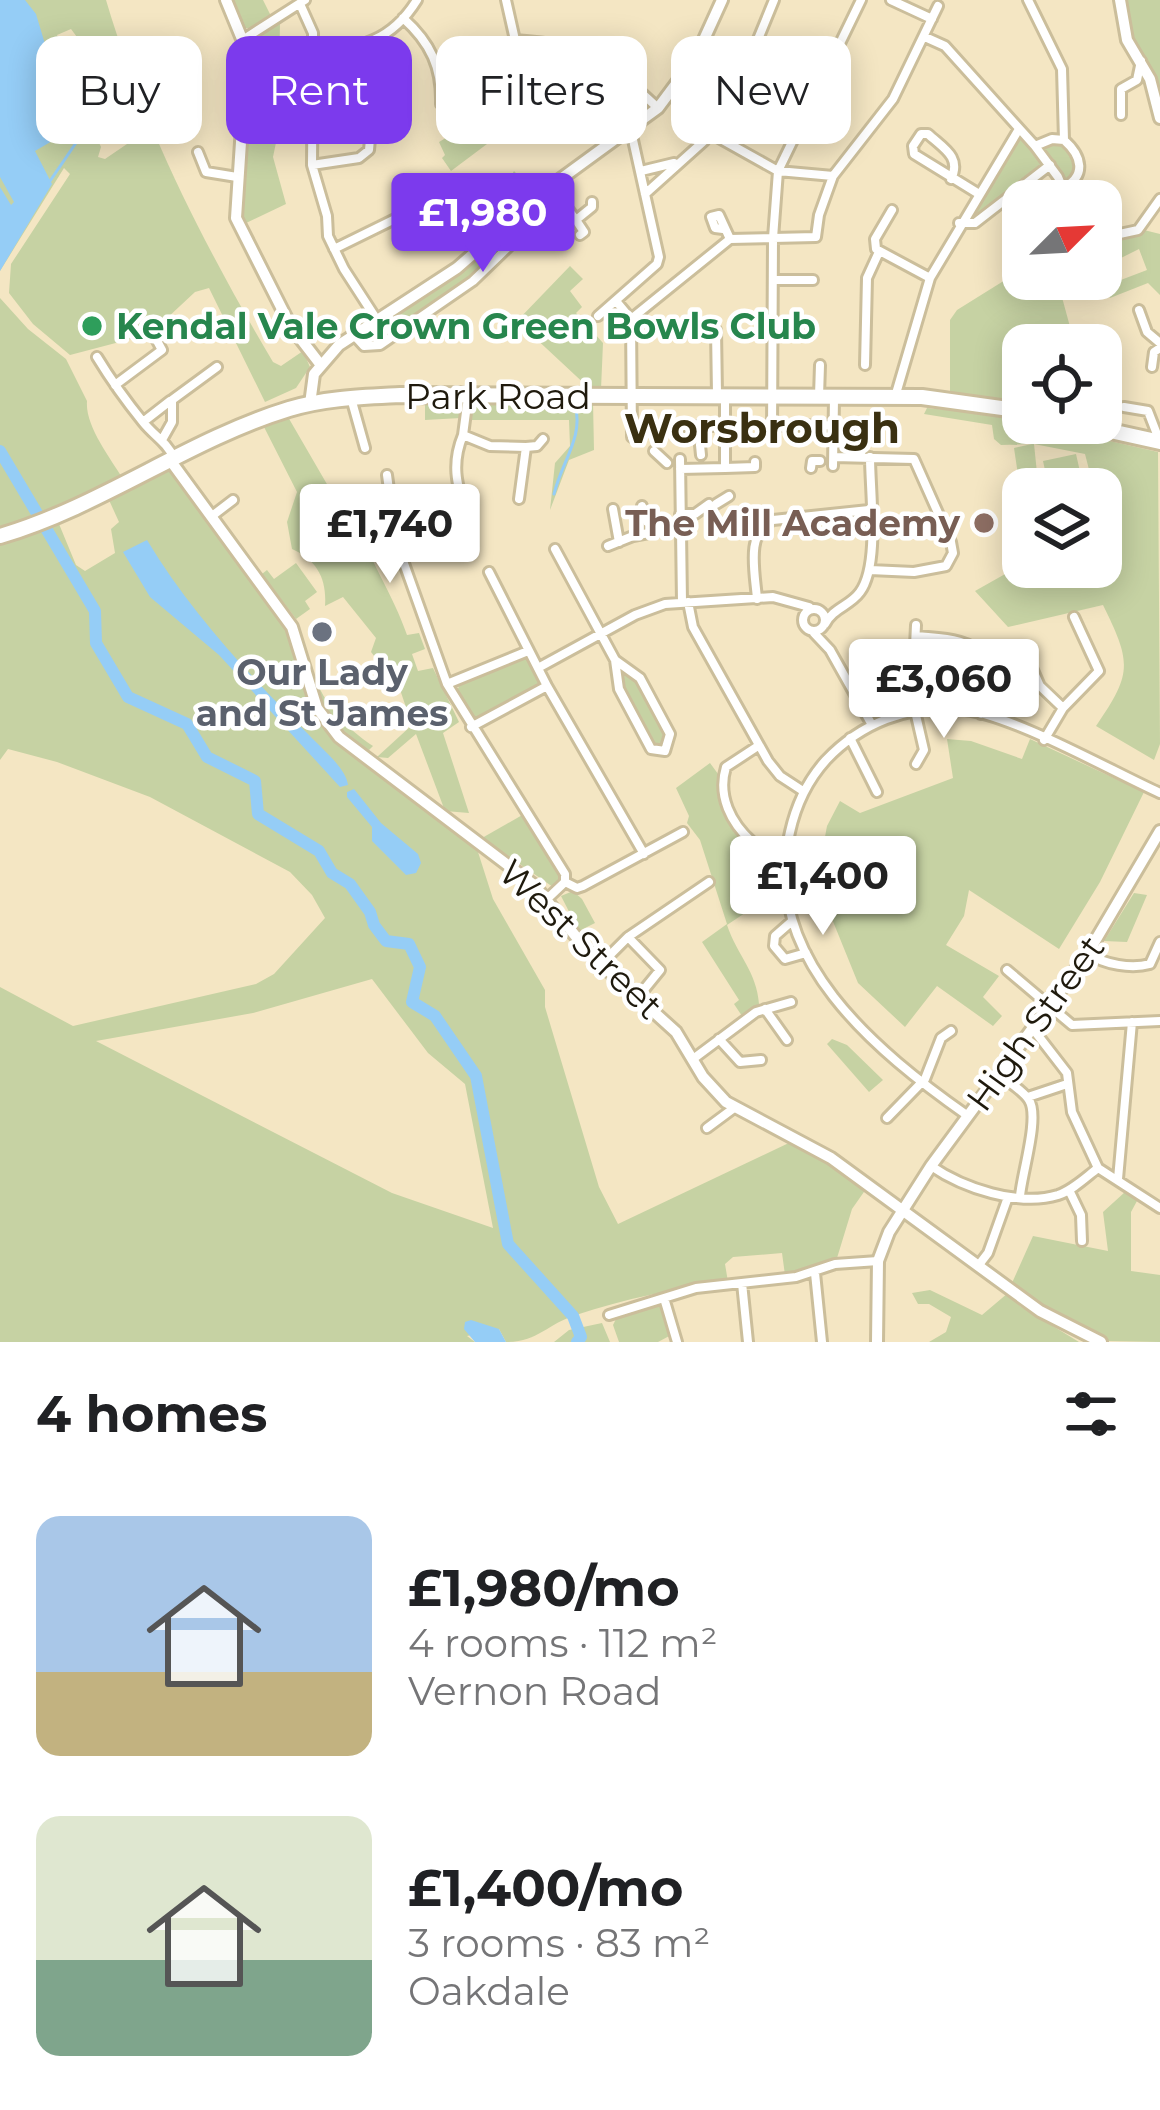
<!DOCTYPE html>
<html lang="en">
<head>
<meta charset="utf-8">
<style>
  :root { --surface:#fff; --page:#f2f2f2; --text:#202124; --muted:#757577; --accent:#7c3aed }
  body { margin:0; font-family:Montserrat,sans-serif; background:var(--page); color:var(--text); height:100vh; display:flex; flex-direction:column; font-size:45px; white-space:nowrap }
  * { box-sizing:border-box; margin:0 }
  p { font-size:39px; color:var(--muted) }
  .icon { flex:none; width:66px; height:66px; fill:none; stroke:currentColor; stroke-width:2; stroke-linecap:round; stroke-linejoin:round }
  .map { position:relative; height:1342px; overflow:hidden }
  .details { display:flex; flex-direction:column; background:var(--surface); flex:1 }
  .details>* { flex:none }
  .banner { position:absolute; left:36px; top:36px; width:1089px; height:108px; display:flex; gap:24px }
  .needle { width:78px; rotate:66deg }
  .tools { position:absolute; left:1002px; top:180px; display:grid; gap:24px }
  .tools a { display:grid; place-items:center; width:120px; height:120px; border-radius:24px; background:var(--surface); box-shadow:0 6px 30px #0003; font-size:60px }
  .price { position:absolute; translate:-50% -102px; padding:0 27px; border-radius:12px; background:#fff; color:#222; font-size:39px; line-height:78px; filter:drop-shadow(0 3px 6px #0008) }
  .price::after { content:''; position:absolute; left:50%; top:72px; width:36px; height:27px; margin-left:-18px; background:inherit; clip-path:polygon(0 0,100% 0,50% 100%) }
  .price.current { background:var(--accent); color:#fff }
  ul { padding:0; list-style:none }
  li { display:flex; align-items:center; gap:36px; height:300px; padding:0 36px }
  li span { display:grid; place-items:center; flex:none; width:336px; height:240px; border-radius:24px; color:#555 }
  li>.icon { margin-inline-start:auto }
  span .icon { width:144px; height:144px; fill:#fffc; stroke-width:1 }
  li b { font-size:51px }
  h2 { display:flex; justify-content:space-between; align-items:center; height:144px; padding:0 36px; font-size:51px }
  .tag { padding:0 42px; border-radius:24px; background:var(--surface); box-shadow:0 6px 30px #0003; font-size:42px; line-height:108px }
  .tag.current { background:var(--accent); color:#fff }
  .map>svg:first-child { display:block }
  .green { fill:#c6d2a3; fill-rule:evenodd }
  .water { fill:#95cdf6 }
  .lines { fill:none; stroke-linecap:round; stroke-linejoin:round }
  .stream { stroke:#95cdf6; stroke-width:3 }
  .river { stroke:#95cdf6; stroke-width:12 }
  .street-casing { stroke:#cbbe9b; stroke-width:14 }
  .secondary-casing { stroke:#cbbe9b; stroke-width:16 }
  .highway-casing { stroke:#cbbe9b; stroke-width:20 }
  .street { stroke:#fff; stroke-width:8 }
  .secondary { stroke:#fff; stroke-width:10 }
  .highway { stroke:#fff; stroke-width:14 }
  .leisure-dot { fill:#2e9e5b; stroke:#fff; stroke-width:4.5 }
  .education-dot { fill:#8d6e63; stroke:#fff; stroke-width:4.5 }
  .worship-dot { fill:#6b7280; stroke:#fff; stroke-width:4.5 }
  .labels { text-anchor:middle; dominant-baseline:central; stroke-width:9; stroke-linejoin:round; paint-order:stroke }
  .leisure-label { font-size:36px; font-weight:bold; fill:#27864d; stroke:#fff; text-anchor:start }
  .street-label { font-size:36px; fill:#1f1a0d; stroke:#fff }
  .education-label { font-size:36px; font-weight:bold; fill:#785e54; stroke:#fff; text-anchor:end }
  .worship-label { font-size:36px; font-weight:bold; fill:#5b616d; stroke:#fff }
  .quarter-label { font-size:42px; font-weight:bold; fill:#3a3011; stroke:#fff }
</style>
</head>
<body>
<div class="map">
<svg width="1160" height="1342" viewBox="0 0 1160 1342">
  <rect width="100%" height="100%" fill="#f4e6c3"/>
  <path class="green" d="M 0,0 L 106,0 C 144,128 205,247 273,362 L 281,366 L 303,351 L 310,367 L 296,388 L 265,402 L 209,288 L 195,292 L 150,334 L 70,355 L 33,324 L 9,293 L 11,264 L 70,174 L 64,168 L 0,271 ZM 71,29 C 96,61 103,94 119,131 L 128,133 L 127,144 L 105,159 L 98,157 L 101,147 L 89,121 L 84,123 L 79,115 L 85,112 L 83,95 L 57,35 Z
    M 230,0 L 263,0 L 271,16 L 252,28 L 244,28 Z
    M 1126,0 L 1160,0 L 1160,101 L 1134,44 Z
    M 280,22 L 278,133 L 273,157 L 286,204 L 244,224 L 238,196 L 254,56 L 253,40 Z
    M 478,119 L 488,134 L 484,138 L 487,144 L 451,171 L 442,158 L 445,155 L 439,142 Z
    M 1024,137 L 1043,160 L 1041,169 L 973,221 L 966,219 L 1015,140 Z
    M 1047,143 L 1064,143 C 1077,155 1079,163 1073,180 L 1064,182 L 1042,149 Z
    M 514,171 L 535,193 L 466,251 L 419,184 L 423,180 L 445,201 L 452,200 L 452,186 L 462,184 L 474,196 L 474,210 L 483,203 L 490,184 L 507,183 Z
    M 525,212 L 529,223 L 470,279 L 379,342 L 365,343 L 360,335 Z
    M 1144,230 L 1160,234 L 1160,295 L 1148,283 L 1110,298 L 1105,286 L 1147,270 L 1139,249 L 1101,268 L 1101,244 Z
    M 570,266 L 583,279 L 570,291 L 582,307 L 576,313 L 603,343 L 601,389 L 590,389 L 517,321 Z
    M 1023,269 L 1023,279 L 1057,279 L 1075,345 L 1023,345 L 1023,406 L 950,393 L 950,320 L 957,310 Z
    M 0,298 L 28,329 L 66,359 L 87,401 C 85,426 110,457 123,479 L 0,528 Z
    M 425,402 L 462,404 L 461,418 L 425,420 Z
    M 593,402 L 594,450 L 569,460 L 550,510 L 555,463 L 570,446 L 569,420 L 471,420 L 472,403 Z
    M 927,408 L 992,414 L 1158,452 L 1160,744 L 1154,760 L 1096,726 C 1133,673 1131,662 1103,605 L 1008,627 L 975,591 L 1023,564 L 1101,567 L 1101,489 L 1094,489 L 1085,454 L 1034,444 L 1037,473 L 1018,475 L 1014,448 L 1032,444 L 1001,445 L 994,439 L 992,425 L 924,414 Z
    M 288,417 L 335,498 L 346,505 L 354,504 L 361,512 L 355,517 C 368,559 393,594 407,635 L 419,633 L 425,649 L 412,654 L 418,671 L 433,668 L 459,722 L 443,733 L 469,813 L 445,811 L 416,734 L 388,758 L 377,757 L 412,725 L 390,660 L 368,677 L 379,662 L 371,652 L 376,638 L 343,597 L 325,606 C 327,579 317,560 292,549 L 287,522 L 297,492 L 264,427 Z
    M 1076,454 L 1084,489 L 1049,489 L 1043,461 Z
    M 169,470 L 289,630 L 310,704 L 322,726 L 478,852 L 493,899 L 545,990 L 545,1007 L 599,1187 L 618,1224 L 793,1141 L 866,1189 L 852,1209 L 837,1258 L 785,1275 L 782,1253 L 733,1257 L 725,1264 L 728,1282 C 677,1288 624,1299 576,1315 C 547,1324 538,1342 506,1342 L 499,1329 L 467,1336 L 475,1342 L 0,1342 L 0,987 L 73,1026 L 256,984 L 274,974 L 325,918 L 312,895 L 290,872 L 150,797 L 57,762 L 8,749 L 0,760 L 0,545 L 59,524 L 76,565 L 85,571 L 115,553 L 111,529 L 119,522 L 109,500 ZM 372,979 L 428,1053 L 465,1084 L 493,1228 L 392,1193 L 96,1041 L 253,1013 Z
    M 296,563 L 317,592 L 305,601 L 310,609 L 296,619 L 262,574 L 267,570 L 274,579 Z
    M 527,657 L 541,680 L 539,686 L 479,720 L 470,715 L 457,690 L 460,685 Z
    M 620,665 C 642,680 669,722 666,747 L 657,747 C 642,722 624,697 620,665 Z
    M 314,674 C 323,704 347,729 373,746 L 369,750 C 338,741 321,706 310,677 Z
    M 947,739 L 971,741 L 1022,759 L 1030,739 L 1144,792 L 1100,882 L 1059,949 L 969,890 L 964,916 L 946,945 L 999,976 L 983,997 L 1002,1016 L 993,1026 L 937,986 L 905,1027 L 858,983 L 821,892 L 819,869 L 827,826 L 840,801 L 860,813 L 953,778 Z
    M 710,763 L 721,778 L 721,788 L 750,844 L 752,857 L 745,864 L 751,909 L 727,925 C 737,955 757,972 759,1004 L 742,1016 L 734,1004 L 739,1000 L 702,942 L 727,924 L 700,840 L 687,823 L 689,816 L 676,788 Z
    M 524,814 L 558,869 L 562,879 L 553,887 L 482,838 Z
    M 573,891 L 582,899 L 595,923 L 579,931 L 561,896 Z
    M 1134,893 L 1147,895 L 1127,942 L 1104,941 Z
    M 832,1039 L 847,1045 L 883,1080 L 869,1092 L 827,1044 Z
    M 1125,1192 L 1137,1201 L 1131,1212 L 1131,1271 L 1160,1275 L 1160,1342 L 1109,1341 L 1069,1322 L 1012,1283 L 1033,1236 L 1108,1251 L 1103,1212 Z
    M 930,1290 L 982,1315 L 1008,1293 L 1020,1306 L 1079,1342 L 929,1342 L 946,1332 L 951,1317 L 929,1304 L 918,1304 L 912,1293 Z
    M 660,1304 L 673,1334 L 658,1342 L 619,1342 L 613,1325 L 617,1317 Z
    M 602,1323 L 610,1342 L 554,1342 L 569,1330 Z"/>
  <path class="water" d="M 0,0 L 25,0 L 36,14 L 45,44 L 43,56 L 69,126 L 59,137 L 35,151 L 52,184 L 0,271 L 0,187 L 11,205 L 14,202 L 0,177 Z
    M 147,540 C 191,613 249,675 309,735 C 322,749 346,768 348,785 L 340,787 L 219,655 L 150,597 L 123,552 Z
    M 354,789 L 381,823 L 418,854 L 421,863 L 416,873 L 406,875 L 372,841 L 372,827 L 347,797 L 347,792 Z
    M 471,1320 L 499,1329 L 506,1342 L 475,1342 L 464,1329 L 465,1322 Z"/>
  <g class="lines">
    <path class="stream" d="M 50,181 L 80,137 L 76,122 L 68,114
      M 554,494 C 562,461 584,437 575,405"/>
    <path class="river" d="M 0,451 L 95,611 L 96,643 L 128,697 L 187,724 L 207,757 L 255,781 L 258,814 L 319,851 L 332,873 L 350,884 L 370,912 L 374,925 L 386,941 L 409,944 L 420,967 L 412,1002 L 435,1016 L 476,1076 L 508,1244 L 573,1316 L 581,1337 L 577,1342"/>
    <g class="street-casing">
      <path id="street" d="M 506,0 L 515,40 C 595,46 601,56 658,108
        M 891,0 L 932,19
        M 1028,0 L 1062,69 L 1064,140 L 1052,139 L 1035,146
        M 300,4 L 313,33 L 312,165 L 327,216 L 328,236 L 344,269 L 377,320
        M 403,18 C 431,43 442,68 441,104
        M 925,37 L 945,46 L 1035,146 L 1058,177 L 1068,201
        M 244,39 L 305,0
        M 515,40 C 505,68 513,80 530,103 L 542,96
        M 315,53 C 361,47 391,42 417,0
        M 1121,115 L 1121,89 L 1137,80 L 1141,61
        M 710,133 L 778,171 L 833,176
        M 198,152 L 206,172 L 237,177
        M 312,165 L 359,158 L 369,150 L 377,62 L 374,43
        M 641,171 L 674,163
        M 951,179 C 962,157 943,148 928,134 L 921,134 L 913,146 L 914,154 L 979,194
        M 551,186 L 576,220 L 592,207 L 592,202
        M 1063,188 C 1087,176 1082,156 1064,140
        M 645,194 L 704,141 L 716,125 L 738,88 L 774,0
        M 892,210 L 875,239 L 876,249 L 930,278
        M 576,220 L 584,232 L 580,235
        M 959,223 L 975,223 L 1050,165
        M 723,229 L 715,228 L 711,217 L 719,215 L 730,239
        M 1101,238 L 1138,230 L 1160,199
        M 334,249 L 395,219
        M 1011,274 L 1023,264
        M 774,280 L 813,280
        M 616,301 L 631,319
        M 1139,310 L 1147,332 L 1160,343
        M 598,316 L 657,264 L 659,257 L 631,131
        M 631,319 L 730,239 L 816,237 L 819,215 L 833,176 L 893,99 L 938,6
        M 631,319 L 632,437
        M 716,330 L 717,394
        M 354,335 L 364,346 L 380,345 L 473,281 L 532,224 L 532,215 L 526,208
        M 97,357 C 111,380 126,401 143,422 C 154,436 166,441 174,458
        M 865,365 L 867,278 L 878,254
        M 1152,367 L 1154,352 L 1160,348
        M 115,385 L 162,350 L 156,339
        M 819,396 L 820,365
        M 468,397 L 463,435 L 490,446 L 526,447 L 519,499
        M 895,397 L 930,278 L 1019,129
        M 351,398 L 365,448
        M 1124,407 L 1148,411 L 1160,442
        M 143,422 L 170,401
        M 671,426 L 725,426
        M 774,426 L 834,425
        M 859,432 L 861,457
        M 772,435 L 773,238 L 778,171 L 861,0
        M 163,438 L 172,422 L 172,400 L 217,367
        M 700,445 L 701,455
        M 526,447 L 537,446 L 543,439
        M 654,451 L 667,463
        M 834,457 L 914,459 L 951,542 L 953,553 L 946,566 L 914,572 L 870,570
        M 680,459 L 682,602
        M 833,466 L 834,398
        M 725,468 L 755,467 L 755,462
        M 811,468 L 812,461 L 820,461
        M 680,469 L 725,468 L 725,397
        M 387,475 L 396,541 L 447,684 L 565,874 L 565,882 L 547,899
        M 716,504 L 729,496
        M 642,506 L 647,522
        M 613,509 L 619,542
        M 680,514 L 695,514 L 709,504
        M 212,516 L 233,500
        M 447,520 L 465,513 C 457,484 451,464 463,435
        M 608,546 L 633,536 L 680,527
        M 555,549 L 615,660 L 640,678 L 670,734 L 665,751 L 651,749 L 619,689 L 615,660
        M 489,572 L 547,686 L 644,854
        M 757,599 C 755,572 745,532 773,520 L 869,510
        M 688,602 L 693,627 L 768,761 L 780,776 L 803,791
        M803 620a11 11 0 1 1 22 0a11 11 0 1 1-22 0Z
        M 825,624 C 833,608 850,606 860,592 C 880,565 870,492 870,457
        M 814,633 L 830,650 L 872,725
        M 916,636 C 974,640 1000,645 981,714
        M 915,646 L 916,625
        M 1024,650 L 1040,686 L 1063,708
        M 538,668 L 635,615 L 665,604 L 773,597 L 809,607
        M 447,684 L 528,651
        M 915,711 L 924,750 L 916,764
        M 471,727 L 547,686
        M 850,738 L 877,792
        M 1044,740 L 1063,708 L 1099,671 L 1074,617
        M 758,746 L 726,767 C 717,796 731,823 752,842 L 785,851
        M 565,882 L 577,888 L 583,886 L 683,832
        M 791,922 L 775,936 L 774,946 L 785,959 L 806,953
        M 628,937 L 660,970 L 638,997
        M 1088,953 C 1104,965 1132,969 1150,964 L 1160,942
        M 601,964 L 628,937 L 709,882
        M 1007,970 L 1072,1025 L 1160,1021
        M 765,1009 L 787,1040
        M 1033,1029 L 1067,1073 L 1072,1112 L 1098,1168
        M 719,1039 L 740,1062 L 761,1060
        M 693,1059 L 756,1012 L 791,1002
        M 999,1075 C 1008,1082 1023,1090 1029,1100 C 1040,1117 1022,1173 1020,1196
        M 1028,1097 L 1067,1084
        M 968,1116 C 877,1052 760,957 790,832 C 796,805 807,781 826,760 C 861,723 908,705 958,709 C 1010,713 1109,770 1160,793
        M 887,1118 L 925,1079 L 941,1038 L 951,1031
        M 707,1128 L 734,1108
        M 931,1166 C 963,1188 1019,1207 1058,1195 C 1073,1190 1086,1177 1098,1168
        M 1098,1168 L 1160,1208
        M 1118,1179 L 1132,1022
        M 1069,1190 L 1081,1215 L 1082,1241
        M 978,1266 L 988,1253 L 1008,1197
        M 815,1273 L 822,1342
        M 742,1283 L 748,1342
        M 664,1298 L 677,1342
        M 609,1315 L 696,1288 L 796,1277 L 835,1264 L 878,1261"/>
    </g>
    <g class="secondary-casing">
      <path id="secondary" d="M 226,0 L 247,51 L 236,218 L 290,325 L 320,364
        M 1120,0 L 1127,40 L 1150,79 L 1160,118
        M 310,404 L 314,374 L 339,345 L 457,268 L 551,186 L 658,108 L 696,57 L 722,0
        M 170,460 L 292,627 L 317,708 L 339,737 L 534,885 L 591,955 L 676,1032 L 703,1077 L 726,1102 L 831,1158 L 1040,1311 L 1101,1342
        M 877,1342 L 878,1261 L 889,1232 L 931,1166 L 1088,953 L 1160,831"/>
    </g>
    <g class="highway-casing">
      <path id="highway" d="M 1074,423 L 1160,442
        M 0,536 C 102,506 188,440 289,409 C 325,398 363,397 400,395 L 922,397 L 1023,411"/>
    </g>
    <use href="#street" class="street"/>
    <use href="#secondary" class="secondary"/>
    <use href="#highway" class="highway"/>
  </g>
  <circle class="leisure-dot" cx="92" cy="326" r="12"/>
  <circle class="education-dot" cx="984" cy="523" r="12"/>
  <circle class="worship-dot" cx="322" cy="632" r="12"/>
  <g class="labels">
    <g class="leisure-label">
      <text x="116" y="326">Kendal Vale Crown Green Bowls Club</text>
    </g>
    <g class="street-label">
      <text x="498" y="396">Park Road</text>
      <text transform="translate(581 939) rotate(44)">West Street</text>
      <text transform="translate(1035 1023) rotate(-54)">High Street</text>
    </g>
    <g class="education-label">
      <text x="960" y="523">The Mill Academy</text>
    </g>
    <g class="worship-label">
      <text x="322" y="672">Our Lady<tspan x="322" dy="41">and St James</tspan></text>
    </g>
    <g class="quarter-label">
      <text x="762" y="428">Worsbrough</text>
    </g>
  </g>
</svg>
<div class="tools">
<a><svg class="needle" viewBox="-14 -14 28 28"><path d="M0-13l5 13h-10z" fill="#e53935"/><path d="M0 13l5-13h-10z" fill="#757577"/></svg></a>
<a><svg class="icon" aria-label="locate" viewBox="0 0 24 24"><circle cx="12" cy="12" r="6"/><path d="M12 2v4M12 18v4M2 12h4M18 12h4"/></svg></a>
<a><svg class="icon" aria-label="layers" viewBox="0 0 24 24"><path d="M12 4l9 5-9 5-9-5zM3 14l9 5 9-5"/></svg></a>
</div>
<b class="price current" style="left:483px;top:275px">£1,980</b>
<b class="price" style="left:390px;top:586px">£1,740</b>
<b class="price" style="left:944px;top:741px">£3,060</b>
<b class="price" style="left:823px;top:938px">£1,400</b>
<div class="banner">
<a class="tag">Buy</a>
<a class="tag current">Rent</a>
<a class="tag">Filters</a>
<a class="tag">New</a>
</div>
</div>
<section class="details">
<h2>4 homes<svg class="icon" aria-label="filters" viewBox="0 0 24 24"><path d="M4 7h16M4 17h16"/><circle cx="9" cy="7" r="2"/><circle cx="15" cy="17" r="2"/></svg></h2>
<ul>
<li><span style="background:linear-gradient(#a9c7e8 65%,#c2b280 0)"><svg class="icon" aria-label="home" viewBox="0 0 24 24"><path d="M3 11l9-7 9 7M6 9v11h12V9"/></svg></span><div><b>£1,980/mo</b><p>4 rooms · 112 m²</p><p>Vernon Road</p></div></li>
<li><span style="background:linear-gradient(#dfe7d0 60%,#7fa58c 0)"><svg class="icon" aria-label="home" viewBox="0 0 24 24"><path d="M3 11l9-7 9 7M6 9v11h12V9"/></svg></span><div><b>£1,400/mo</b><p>3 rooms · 83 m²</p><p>Oakdale</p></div></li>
</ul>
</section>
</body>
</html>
